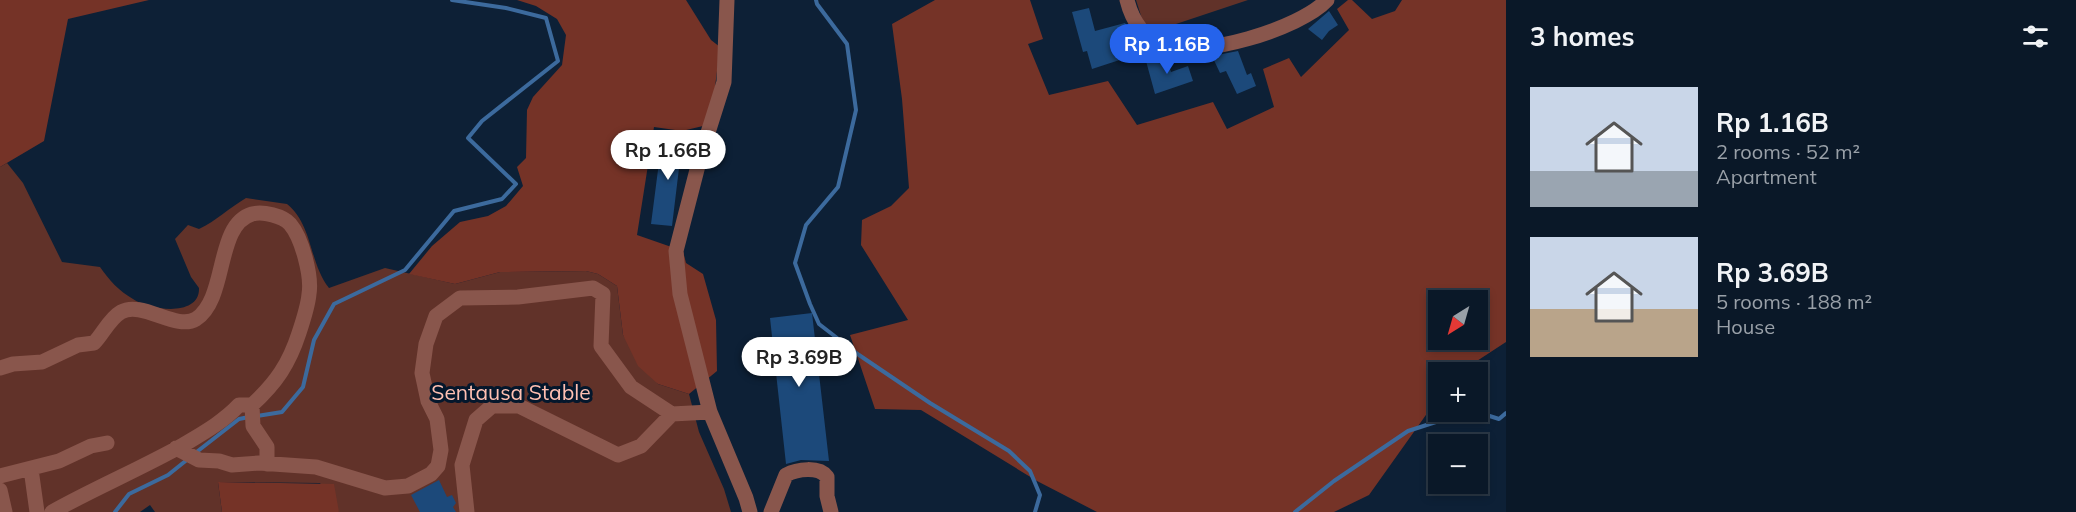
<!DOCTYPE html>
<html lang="en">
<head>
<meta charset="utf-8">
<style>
  :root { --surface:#0a1828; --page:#132130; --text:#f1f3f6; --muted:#99a0a8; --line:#2a3745; --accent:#2563eb }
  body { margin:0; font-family:Mulish,sans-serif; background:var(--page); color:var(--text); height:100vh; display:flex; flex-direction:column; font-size:22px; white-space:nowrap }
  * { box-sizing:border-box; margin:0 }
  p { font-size:20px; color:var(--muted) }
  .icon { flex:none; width:33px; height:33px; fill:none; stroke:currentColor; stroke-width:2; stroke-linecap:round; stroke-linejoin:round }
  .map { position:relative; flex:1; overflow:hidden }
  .sheet { display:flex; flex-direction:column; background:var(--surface); width:570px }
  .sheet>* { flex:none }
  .needle { width:39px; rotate:217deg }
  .fabs { position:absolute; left:1428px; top:290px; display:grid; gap:12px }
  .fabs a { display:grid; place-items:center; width:60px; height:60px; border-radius:0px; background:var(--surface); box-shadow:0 3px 9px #0003,0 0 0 2px var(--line); font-size:30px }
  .price { position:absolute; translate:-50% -51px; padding:0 14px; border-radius:21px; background:#fff; color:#222; font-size:20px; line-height:39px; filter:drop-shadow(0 2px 3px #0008) }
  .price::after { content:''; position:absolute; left:50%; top:36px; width:18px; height:14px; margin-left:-9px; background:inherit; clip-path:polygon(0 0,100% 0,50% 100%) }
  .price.on { background:var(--accent); color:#fff }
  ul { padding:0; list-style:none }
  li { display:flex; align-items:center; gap:18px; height:150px; padding:0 24px }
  li span { display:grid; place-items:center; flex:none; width:168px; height:120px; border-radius:0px; color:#555 }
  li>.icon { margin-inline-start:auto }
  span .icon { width:72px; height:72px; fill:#fffc; stroke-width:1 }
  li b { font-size:26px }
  h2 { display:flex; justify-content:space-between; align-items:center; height:72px; padding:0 24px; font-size:26px }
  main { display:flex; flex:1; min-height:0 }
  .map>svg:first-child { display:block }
  .green { fill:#613229 }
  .forest { fill:#753327; fill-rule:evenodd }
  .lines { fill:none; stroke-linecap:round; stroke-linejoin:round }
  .stream { stroke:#3c6a9d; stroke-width:4 }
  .building { fill:#1c497a }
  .minor { stroke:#89564c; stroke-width:15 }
  .labels { text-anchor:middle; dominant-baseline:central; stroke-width:6; stroke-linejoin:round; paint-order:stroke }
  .park-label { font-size:21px; fill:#ffc0b2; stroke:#04172c }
</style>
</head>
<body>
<main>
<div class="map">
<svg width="1506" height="512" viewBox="0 0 1506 512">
  <rect width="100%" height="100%" fill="#0d2036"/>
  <path class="green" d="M 1136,0 L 1248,0 L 1164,28 L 1151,27 L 1143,22 Z
    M 7,163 L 23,183 L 62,262 L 100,267 C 109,280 119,291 133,299 C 149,310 200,318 199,288 L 191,277 L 175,239 L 188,225 L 199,229 C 216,221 229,208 246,198 L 287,204 C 313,225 309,263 329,288 L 385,268 L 455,284 L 500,272 L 586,271 L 598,274 L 617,286 L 623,335 L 658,384 L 689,394 L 699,432 L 724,489 L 731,512 L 339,512 L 320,483 L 218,482 L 222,512 L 155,512 L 150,505 L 140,512 L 0,512 L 0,167 Z"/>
  <path class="forest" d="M 0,0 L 149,0 L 68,19 L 44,141 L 0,167 Z
    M 517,0 L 686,0 L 711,40 L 720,47 L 714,95 L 703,126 L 682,131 L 654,127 L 637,235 L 683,251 L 686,263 L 703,274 L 716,320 L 717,371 L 689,394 L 658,384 L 638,366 L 623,335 L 617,286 L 598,274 L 586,271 L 500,272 L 455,284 L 409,274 L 432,246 L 460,222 L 488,216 L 506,206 L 523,186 L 517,167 L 526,158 L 527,110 L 533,97 L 562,65 L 566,35 L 557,19 L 536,6 Z
    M 935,0 L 1030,0 L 1043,39 L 1028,44 L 1049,95 L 1108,81 L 1137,125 L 1213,102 L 1227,129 L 1274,107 L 1263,69 L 1289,58 L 1301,77 L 1349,30 L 1337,9 L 1348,0 L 1352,0 L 1372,19 L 1395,11 L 1402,0 L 1506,0 L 1506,342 L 1460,372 L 1438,372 L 1438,398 L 1369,495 L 1334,512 L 1097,512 L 1037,481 L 921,410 L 875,409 L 850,335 L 908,320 L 861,245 L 862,220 L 891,206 L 909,188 L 902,99 L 892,24 ZM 1438,300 L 1478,300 L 1478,339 L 1438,339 Z
    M 218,482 L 334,484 L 339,512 L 222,512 Z"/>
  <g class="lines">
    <path class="stream" d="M 816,0 L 817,4 L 847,44 L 856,110 L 838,187 L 806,225 L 795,263 L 810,304 L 819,324 L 859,355 L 930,403 L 1009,451 L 1030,471 L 1040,495 L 1035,512
      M 1474,411 L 1499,419 L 1506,413
      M 257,416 L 282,412 L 303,387 L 314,340 L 334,304 L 405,270 L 454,211 L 502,199 L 516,184 L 468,138 L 482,121 L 558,61 L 546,18 L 506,8 L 452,0
      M 194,454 L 239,419 L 249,417
      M 115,512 L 129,494 L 168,475 L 188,459
      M 1295,512 L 1334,481 L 1408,431 L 1470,411"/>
  </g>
  <path class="building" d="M 1089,8 L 1095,31 L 1125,23 L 1133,35 L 1138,54 L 1092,69 L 1087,51 L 1083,52 L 1072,12 Z
    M 1329,11 L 1338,25 L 1329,31 L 1322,40 L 1308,29 Z
    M 1238,51 L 1247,75 L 1251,73 L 1256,86 L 1237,94 L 1226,71 L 1220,73 L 1212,56 Z
    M 1166,56 L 1171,72 L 1188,66 L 1193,81 L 1155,94 L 1146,61 Z
    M 662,139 L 682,142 L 682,147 L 693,148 L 689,161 L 680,160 L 672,226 L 651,224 Z
    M 812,313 L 829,461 L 801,460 L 786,464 L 770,318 Z
    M 439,480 L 447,497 L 452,495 L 456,503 L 453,507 L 456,512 L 420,512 L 411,495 Z"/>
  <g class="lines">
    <path class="minor" d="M 727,0 L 724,82 L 700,158 L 676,251 L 680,294 L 710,412 L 746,498 L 750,512
      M 1127,0 C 1132,20 1142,37 1163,45 C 1199,59 1300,29 1327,0
      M 0,368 L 13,364 L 42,362 L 78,345 L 94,343 C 103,334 109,319 121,312 C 142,300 176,331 196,319 C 228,298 215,225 252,214 C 263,211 283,216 290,224 C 302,238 312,276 309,294 C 308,306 303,321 299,333 C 289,364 276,383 252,405 L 239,405 C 223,422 203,433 183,445 C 140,469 95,488 52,512
      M 252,405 L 253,426 L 267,447 L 267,464
      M 176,448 L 199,460 L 219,461 L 232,465 L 259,463 L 316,467 L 385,488 L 408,486 L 431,474 L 438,466 L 441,450 L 437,419 L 428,401 L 422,373 L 426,344 L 436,316 L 460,298 L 518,297 L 593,288 L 603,294 L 601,346 L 631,387 L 672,414
      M 31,469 L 37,512
      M 0,476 L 59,461 L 91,446 L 107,443
      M 0,490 L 5,512
      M 467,512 L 462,465 L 476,420 L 492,406 L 519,406 L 618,455 L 641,446 L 672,414 L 710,412
      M 771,512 L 786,475 C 797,469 819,466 827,477 L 827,496 L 831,512"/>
  </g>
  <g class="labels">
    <g class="park-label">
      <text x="511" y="392">Sentausa Stable</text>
    </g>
  </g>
</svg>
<div class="fabs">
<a><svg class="needle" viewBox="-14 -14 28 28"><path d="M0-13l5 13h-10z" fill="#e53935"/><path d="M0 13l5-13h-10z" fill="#99a0a8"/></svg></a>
<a>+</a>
<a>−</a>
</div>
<b class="price on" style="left:1167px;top:75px">Rp 1.16B</b>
<b class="price" style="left:668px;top:181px">Rp 1.66B</b>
<b class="price" style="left:799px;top:388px">Rp 3.69B</b>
</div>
<section class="sheet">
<h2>3 homes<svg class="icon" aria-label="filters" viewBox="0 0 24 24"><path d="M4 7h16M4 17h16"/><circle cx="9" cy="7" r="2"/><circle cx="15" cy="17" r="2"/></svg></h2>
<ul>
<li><span style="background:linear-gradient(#c9d6e8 70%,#9aa5b1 0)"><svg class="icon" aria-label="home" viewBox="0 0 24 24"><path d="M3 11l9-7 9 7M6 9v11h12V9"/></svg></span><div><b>Rp 1.16B</b><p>2 rooms · 52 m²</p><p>Apartment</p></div></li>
<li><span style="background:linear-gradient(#c9d6e8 60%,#b9a48a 0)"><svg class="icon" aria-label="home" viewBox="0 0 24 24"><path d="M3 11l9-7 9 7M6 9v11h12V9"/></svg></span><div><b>Rp 3.69B</b><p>5 rooms · 188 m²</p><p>House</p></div></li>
</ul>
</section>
</main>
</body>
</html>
